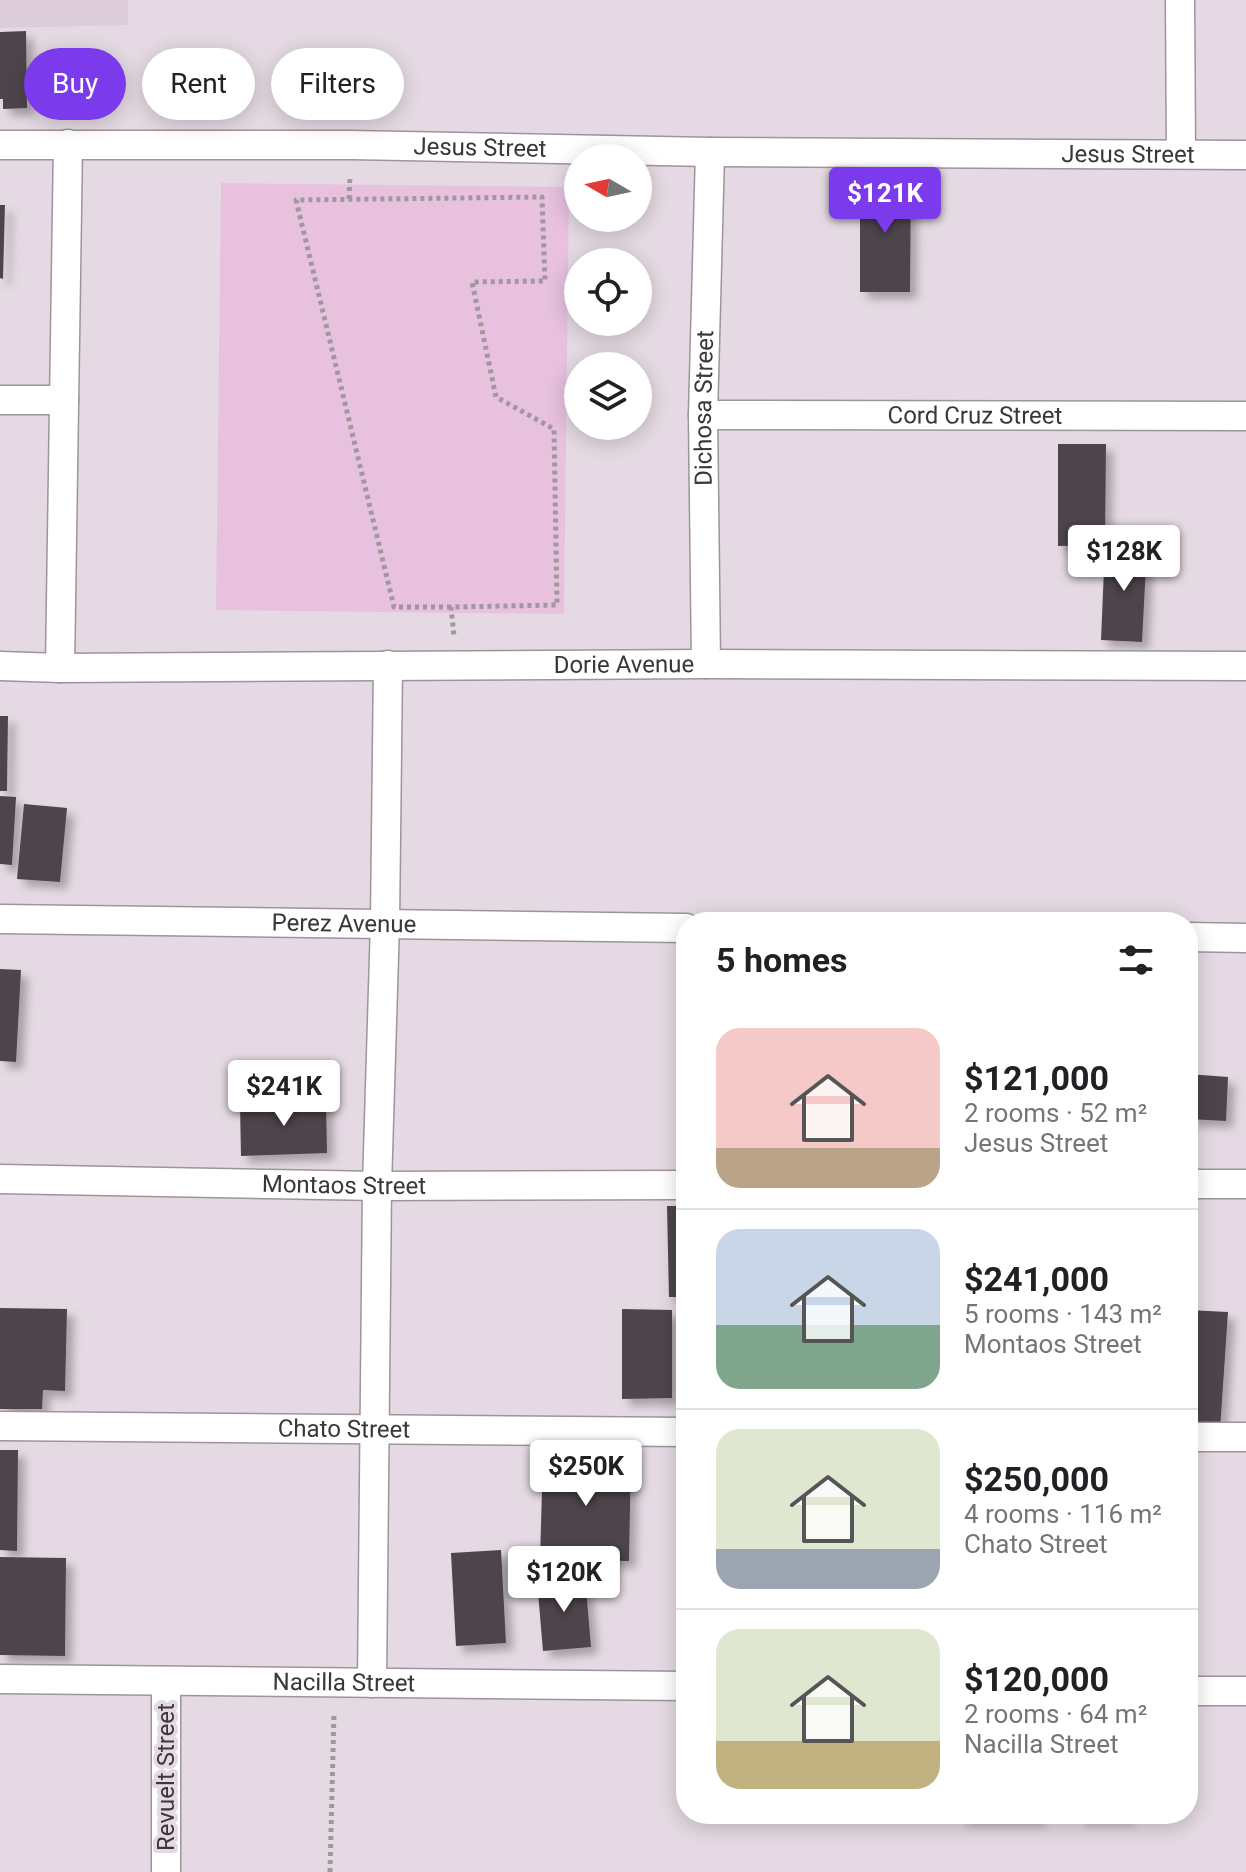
<!DOCTYPE html>
<html lang="en">
<head>
<meta charset="utf-8">
<style>
  :root { --surface:#fff; --page:#f2f2f2; --text:#202124; --muted:#757577; --line:#e0e0e0; --accent:#7c3aed }
  body { margin:0; font-family:Roboto,sans-serif; background:var(--page); color:var(--text); height:100vh; display:flex; flex-direction:column; font-size:30px; white-space:nowrap }
  * { box-sizing:border-box; margin:0 }
  p { font-size:26px; color:var(--muted) }
  .icon { flex:none; width:44px; height:44px; fill:none; stroke:currentColor; stroke-width:2; stroke-linecap:round; stroke-linejoin:round }
  .map { position:relative; flex:1; overflow:hidden }
  .panel { position:absolute; left:676px; top:912px; width:522px; height:912px; display:flex; flex-direction:column; background:var(--surface); border-radius:32px; box-shadow:0 4px 20px #0003 }
  .panel>* { flex:none }
  .banner { position:absolute; left:24px; top:48px; width:532px; height:72px; display:flex; gap:16px }
  .needle { width:52px; rotate:279deg }
  .tools { position:absolute; left:564px; top:144px; display:grid; gap:16px }
  .tools a { display:grid; place-items:center; width:88px; height:88px; border-radius:50%; background:var(--surface); box-shadow:0 4px 20px #0003; font-size:40px }
  .price { position:absolute; translate:-50% -68px; padding:0 18px; border-radius:8px; background:#fff; color:#222; font-size:26px; line-height:52px; filter:drop-shadow(0 2px 4px #0008) }
  .price::after { content:''; position:absolute; left:50%; top:48px; width:24px; height:18px; margin-left:-12px; background:inherit; clip-path:polygon(0 0,100% 0,50% 100%) }
  .price.selected { background:var(--accent); color:#fff }
  ul { padding:0; list-style:none }
  li { display:flex; align-items:center; gap:24px; height:200px; padding:0 40px }
  li+li { border-top:2px solid var(--line) }
  li span { display:grid; place-items:center; flex:none; width:224px; height:160px; border-radius:24px; color:#555 }
  li>.icon { margin-inline-start:auto }
  span .icon { width:96px; height:96px; fill:#fffc; stroke-width:1 }
  li b { font-size:34px }
  h2 { display:flex; justify-content:space-between; align-items:center; height:96px; padding:0 40px; font-size:34px }
  .tag { padding:0 28px; border-radius:36px; background:var(--surface); box-shadow:0 4px 20px #0003; font-size:28px; line-height:72px }
  .tag.selected { background:var(--accent); color:#fff }
  .map>svg:first-child { display:block }
  .built { fill:#ddccd9 }
  .green { fill:#e8c1df }
  .building { fill:#4e454c; filter:url(#shadow) }
  .lines { fill:none; stroke-linecap:round; stroke-linejoin:round }
  .street-casing { stroke:#9e949c; stroke-width:31 }
  .path { stroke:#a0989e; stroke-width:5; stroke-dasharray:4 4; stroke-linecap:butt }
  .street { stroke:#fff; stroke-width:28 }
  .labels { text-anchor:middle; dominant-baseline:central; stroke-width:8; stroke-linejoin:round; paint-order:stroke }
  .street-label { font-size:24px; fill:#3a3639; stroke:#e5dae3 }
</style>
</head>
<body>
<div class="map">
<svg width="1246" height="1872" viewBox="0 0 1246 1872">
  <defs>
    <filter id="shadow"><feDropShadow dx="7" dy="7" stdDeviation="4" flood-color="#0004"/></filter>
  </defs>
  <rect width="100%" height="100%" fill="#e5dae3"/>
  <path class="built" d="M 0,0 L 128,0 L 128,25 L 0,28 Z"/>
  <path class="green" d="M 221,183 L 569,187 L 564,614 L 216,610 Z"/>
  <path class="building" d="M 26,31 L 27,108 L 3,109 L 3,99 L 0,99 L 0,32 Z
    M 860,177 L 911,178 L 910,292 L 860,292 Z
    M 0,205 L 5,205 L 3,279 L 0,278 Z
    M 1058,444 L 1106,444 L 1105,545 L 1058,546 Z
    M 1105,545 L 1147,547 L 1142,642 L 1101,640 Z
    M 0,716 L 8,716 L 7,791 L 0,791 Z
    M 0,796 L 16,797 L 12,865 L 0,864 Z
    M 24,804 L 67,808 L 60,882 L 17,879 Z
    M 0,969 L 21,970 L 16,1062 L 0,1061 Z
    M 1188,1074 L 1228,1077 L 1226,1121 L 1188,1119 Z
    M 326,1101 L 327,1153 L 241,1156 L 240,1104 Z
    M 667,1206 L 686,1206 L 686,1297 L 669,1297 Z
    M 0,1308 L 67,1309 L 65,1391 L 43,1390 L 42,1409 L 0,1409 Z
    M 622,1309 L 672,1310 L 672,1398 L 622,1399 Z
    M 1188,1310 L 1228,1312 L 1220,1430 L 1188,1428 Z
    M 0,1450 L 18,1450 L 17,1551 L 0,1550 Z
    M 543,1455 L 631,1456 L 629,1561 L 540,1560 Z
    M 501,1550 L 506,1643 L 456,1646 L 451,1553 Z
    M 0,1557 L 66,1558 L 65,1656 L 0,1655 Z
    M 585,1576 L 591,1647 L 543,1651 L 537,1580 Z
    M 960,1814 L 1039,1814 L 1039,1819 L 960,1819 Z
    M 1077,1814 L 1128,1814 L 1128,1818 L 1077,1818 Z"/>
  <g class="lines">
    <g class="street-casing">
      <g id="street">
        <path d="M 1180,0 L 1181,154"/>
        <path id="s1" d="M 0,145 L 351,145 L 710,152 L 1246,155"/>
        <path d="M 0,400 L 64,400"/>
        <path id="s2" d="M 703,415 L 1246,416"/>
        <path id="s3" d="M 706,664 L 703,415 L 710,152"/>
        <path id="s4" d="M 0,666 L 60,668 L 706,664 L 1246,666"/>
        <path d="M 60,668 L 68,144"/>
        <path id="s5" d="M 0,919 L 686,928"/>
        <path d="M 1188,937 L 1246,938"/>
        <path id="s6" d="M 0,1179 L 377,1186 L 686,1185"/>
        <path d="M 1188,1184 L 1246,1184"/>
        <path id="s7" d="M 0,1426 L 686,1432"/>
        <path d="M 1188,1437 L 1246,1437"/>
        <path id="s8" d="M 0,1679 L 686,1686"/>
        <path d="M 166,1681 L 166,1872"/>
        <path d="M 372,1683 L 377,1186 L 385,923 L 388,665"/>
        <path d="M 1188,1691 L 1246,1691"/>
      </g>
    </g>
    <path class="path" d="M 349,199 L 350,176
      M 451,607 L 394,607 L 296,200 L 542,197 L 545,281 L 472,282 L 496,397 L 554,429 L 557,605 L 451,607 L 454,636
      M 330,1872 L 334,1713"/>
    <use href="#street" class="street"/>
  </g>
  <g class="labels">
    <g class="street-label">
      <text stroke="none"><textPath href="#s1" startOffset="480">Jesus Street</textPath></text>
      <text stroke="none"><textPath href="#s1" startOffset="1128">Jesus Street</textPath></text>
      <text stroke="none"><textPath href="#s3" startOffset="256">Dichosa Street</textPath></text>
      <text stroke="none"><textPath href="#s2" startOffset="272">Cord Cruz Street</textPath></text>
      <text stroke="none"><textPath href="#s4" startOffset="624">Dorie Avenue</textPath></text>
      <text stroke="none"><textPath href="#s5" startOffset="344">Perez Avenue</textPath></text>
      <text stroke="none"><textPath href="#s6" startOffset="344">Montaos Street</textPath></text>
      <text stroke="none"><textPath href="#s7" startOffset="344">Chato Street</textPath></text>
      <text stroke="none"><textPath href="#s8" startOffset="344">Nacilla Street</textPath></text>
      <text transform="translate(166 1777) rotate(-90)">Revuelt Street</text>
    </g>
  </g>
</svg>
<div class="tools">
<a><svg class="needle" viewBox="-14 -14 28 28"><path d="M0-13l5 13h-10z" fill="#e53935"/><path d="M0 13l5-13h-10z" fill="#757577"/></svg></a>
<a><svg class="icon" aria-label="locate" viewBox="0 0 24 24"><circle cx="12" cy="12" r="6"/><path d="M12 2v4M12 18v4M2 12h4M18 12h4"/></svg></a>
<a><svg class="icon" aria-label="layers" viewBox="0 0 24 24"><path d="M12 4l9 5-9 5-9-5zM3 14l9 5 9-5"/></svg></a>
</div>
<b class="price selected" style="left:885px;top:235px">$121K</b>
<b class="price" style="left:1124px;top:593px">$128K</b>
<b class="price" style="left:284px;top:1128px">$241K</b>
<b class="price" style="left:586px;top:1508px">$250K</b>
<b class="price" style="left:564px;top:1614px">$120K</b>
<div class="banner">
<a class="tag selected">Buy</a>
<a class="tag">Rent</a>
<a class="tag">Filters</a>
</div>
<section class="panel">
<h2>5 homes<svg class="icon" aria-label="filters" viewBox="0 0 24 24"><path d="M4 7h16M4 17h16"/><circle cx="9" cy="7" r="2"/><circle cx="15" cy="17" r="2"/></svg></h2>
<ul>
<li><span style="background:linear-gradient(#f6c9c9 75%,#b9a48a 0)"><svg class="icon" aria-label="home" viewBox="0 0 24 24"><path d="M3 11l9-7 9 7M6 9v11h12V9"/></svg></span><div><b>$121,000</b><p>2 rooms · 52 m²</p><p>Jesus Street</p></div></li>
<li><span style="background:linear-gradient(#c9d6e8 60%,#7fa58c 0)"><svg class="icon" aria-label="home" viewBox="0 0 24 24"><path d="M3 11l9-7 9 7M6 9v11h12V9"/></svg></span><div><b>$241,000</b><p>5 rooms · 143 m²</p><p>Montaos Street</p></div></li>
<li><span style="background:linear-gradient(#dfe7d0 75%,#9aa5b1 0)"><svg class="icon" aria-label="home" viewBox="0 0 24 24"><path d="M3 11l9-7 9 7M6 9v11h12V9"/></svg></span><div><b>$250,000</b><p>4 rooms · 116 m²</p><p>Chato Street</p></div></li>
<li><span style="background:linear-gradient(#dfe7d0 70%,#c2b280 0)"><svg class="icon" aria-label="home" viewBox="0 0 24 24"><path d="M3 11l9-7 9 7M6 9v11h12V9"/></svg></span><div><b>$120,000</b><p>2 rooms · 64 m²</p><p>Nacilla Street</p></div></li>
</ul>
</section>
</div>
</body>
</html>
